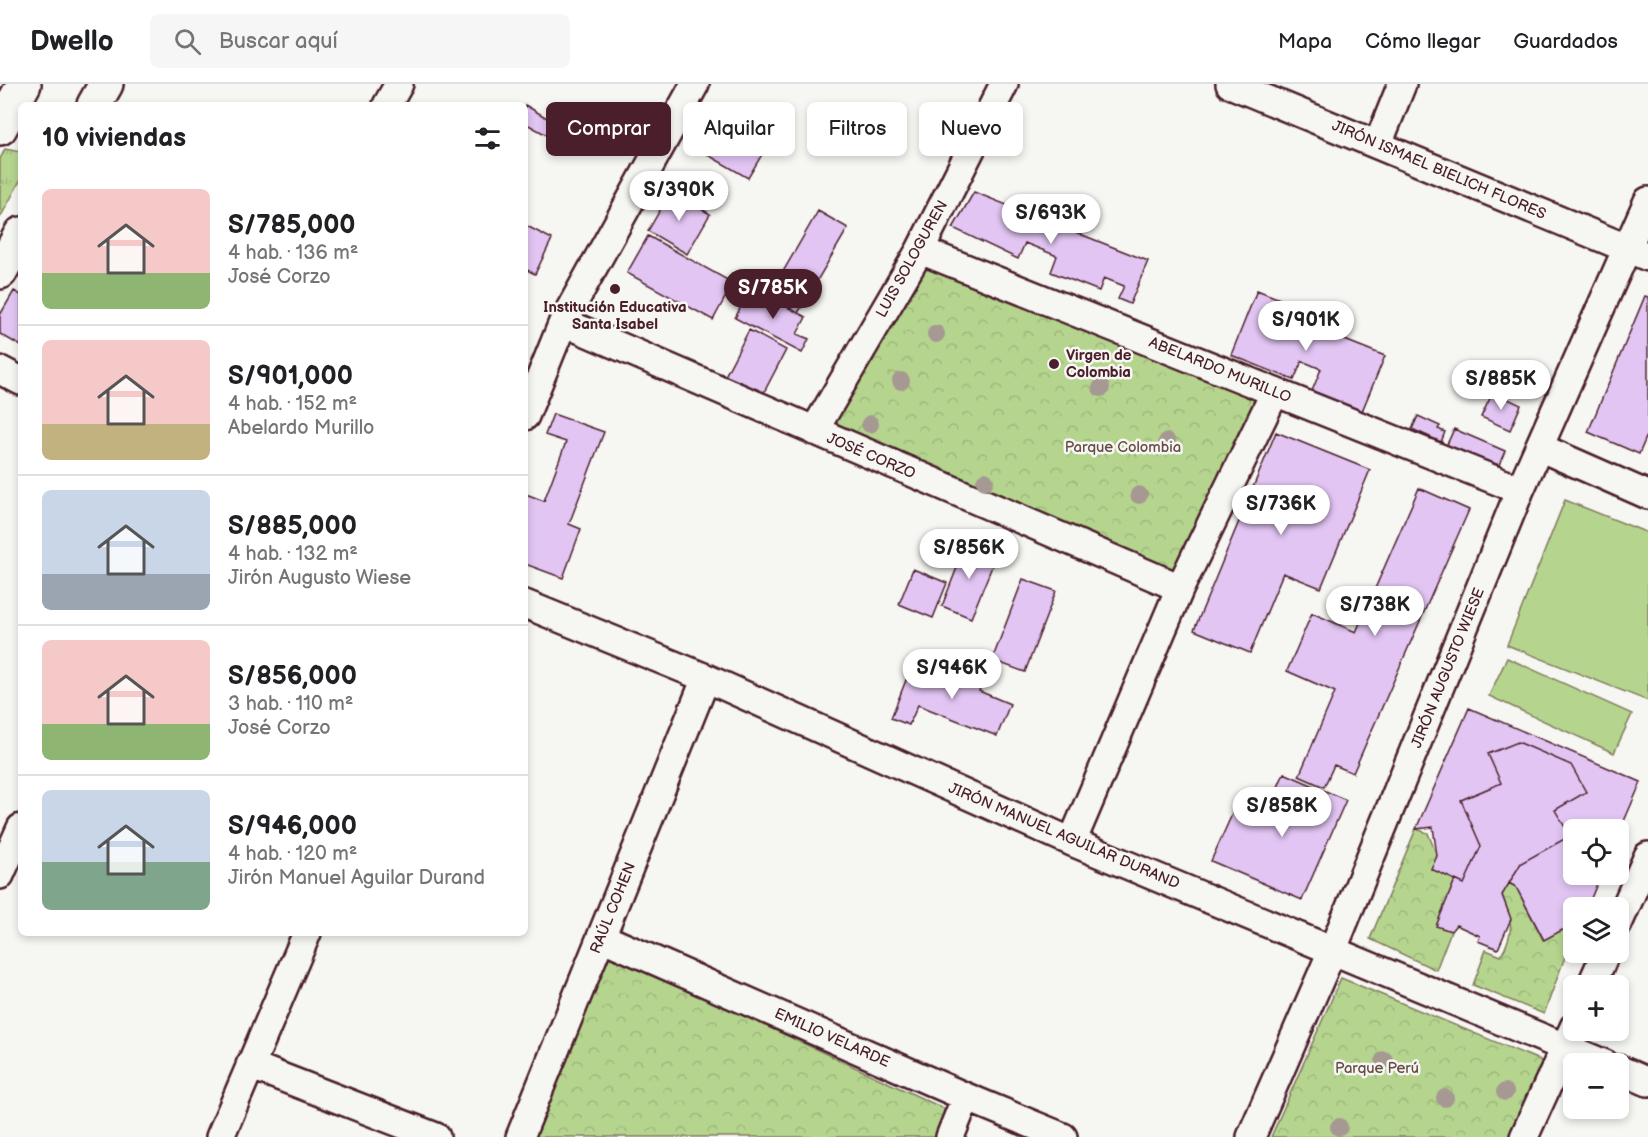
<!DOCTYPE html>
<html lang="es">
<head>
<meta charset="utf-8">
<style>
  :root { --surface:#fff; --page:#f6f6f6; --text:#202124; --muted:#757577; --line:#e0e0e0; --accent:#4a1f2b }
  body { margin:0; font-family:"Balsamiq Sans",sans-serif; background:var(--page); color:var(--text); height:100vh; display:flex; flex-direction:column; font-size:22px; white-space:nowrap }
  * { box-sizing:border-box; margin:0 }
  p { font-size:20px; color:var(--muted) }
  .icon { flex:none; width:33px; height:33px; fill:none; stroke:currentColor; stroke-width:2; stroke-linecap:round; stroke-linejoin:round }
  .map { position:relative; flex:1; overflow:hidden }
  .panel { position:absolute; left:18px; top:18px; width:510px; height:834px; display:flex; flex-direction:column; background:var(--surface); border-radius:9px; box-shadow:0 3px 9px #0003 }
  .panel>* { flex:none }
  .guide { position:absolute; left:546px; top:18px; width:570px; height:54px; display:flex; gap:12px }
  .buttons { position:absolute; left:1563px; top:735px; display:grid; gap:12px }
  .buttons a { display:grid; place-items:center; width:66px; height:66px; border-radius:9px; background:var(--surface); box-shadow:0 3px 9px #0003; font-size:30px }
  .price { position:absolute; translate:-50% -51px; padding:0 14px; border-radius:21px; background:#fff; color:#222; font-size:20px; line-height:39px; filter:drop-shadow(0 2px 3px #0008) }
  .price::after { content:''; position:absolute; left:50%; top:36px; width:18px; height:14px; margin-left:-9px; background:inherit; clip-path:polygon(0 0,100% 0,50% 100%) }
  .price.current { background:var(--accent); color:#fff }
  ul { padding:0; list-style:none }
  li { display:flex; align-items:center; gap:18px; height:150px; padding:0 24px }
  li+li { border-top:2px solid var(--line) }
  li span { display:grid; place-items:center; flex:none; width:168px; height:120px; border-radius:9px; color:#555 }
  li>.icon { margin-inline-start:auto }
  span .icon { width:72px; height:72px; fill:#fffc; stroke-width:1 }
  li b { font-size:26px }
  h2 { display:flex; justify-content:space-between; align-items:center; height:72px; padding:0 24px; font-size:26px }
  .chip { padding:0 21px; border-radius:9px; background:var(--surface); box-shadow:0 3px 9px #0003; font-size:21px; line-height:54px }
  .chip.current { background:var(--accent); color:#fff }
  header { display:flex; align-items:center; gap:36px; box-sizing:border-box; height:84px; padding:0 30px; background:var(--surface); border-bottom:2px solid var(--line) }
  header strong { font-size:28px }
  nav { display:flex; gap:33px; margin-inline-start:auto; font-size:21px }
  .search { width:420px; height:54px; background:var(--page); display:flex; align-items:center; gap:15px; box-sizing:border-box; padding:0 21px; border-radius:9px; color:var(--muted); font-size:22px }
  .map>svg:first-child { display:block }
  .grass { fill:url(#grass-tufts); stroke:#807a5c; stroke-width:1.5 }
  .park { fill:url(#park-crowns); stroke:#807a5c; stroke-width:1.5 }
  .pitch { fill:#b5d58e; stroke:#807a5c; stroke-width:1.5 }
  .building { fill:#e2c5f3; stroke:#4a1f2b; stroke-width:1.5 }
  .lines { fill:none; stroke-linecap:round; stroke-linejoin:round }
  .street-casing { stroke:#4a1f2b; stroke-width:32 }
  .secondary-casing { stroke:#4a1f2b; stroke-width:38 }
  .street { stroke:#f6f6f2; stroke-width:27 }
  .secondary { stroke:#f6f6f2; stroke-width:33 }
  .tree { fill:#a69892 }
  .poi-dot { fill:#4a1f2b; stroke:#f6f6f2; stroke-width:2 }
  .labels { text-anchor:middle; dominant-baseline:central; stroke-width:5; stroke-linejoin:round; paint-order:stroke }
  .street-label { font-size:15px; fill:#4a1f2b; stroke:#f6f6f2 }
  .poi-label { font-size:15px; font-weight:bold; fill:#4a1f2b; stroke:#f6f6f2 }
  .park-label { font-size:15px; fill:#654c44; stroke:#f6f6f2 }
</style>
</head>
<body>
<header>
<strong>Dwello</strong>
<div class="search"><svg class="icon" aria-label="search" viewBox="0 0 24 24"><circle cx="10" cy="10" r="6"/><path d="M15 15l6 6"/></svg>Buscar aquí</div>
<nav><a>Mapa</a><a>Cómo llegar</a><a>Guardados</a></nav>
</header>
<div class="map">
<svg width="1648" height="1053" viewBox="0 0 1648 1053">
  <defs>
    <pattern id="grass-tufts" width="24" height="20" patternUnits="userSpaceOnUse" patternTransform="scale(1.5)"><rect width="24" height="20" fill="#b5d58e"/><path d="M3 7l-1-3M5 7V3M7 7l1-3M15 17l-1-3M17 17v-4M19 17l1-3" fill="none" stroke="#9db67b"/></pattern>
    <pattern id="park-crowns" width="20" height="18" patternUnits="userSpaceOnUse" patternTransform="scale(1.5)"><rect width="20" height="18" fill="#b5d58e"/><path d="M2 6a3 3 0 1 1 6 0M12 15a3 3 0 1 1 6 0" fill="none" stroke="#9db67b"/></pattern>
  </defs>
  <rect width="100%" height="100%" fill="#f6f6f2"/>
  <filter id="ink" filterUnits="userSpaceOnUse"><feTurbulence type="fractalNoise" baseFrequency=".0167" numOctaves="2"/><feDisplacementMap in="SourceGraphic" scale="12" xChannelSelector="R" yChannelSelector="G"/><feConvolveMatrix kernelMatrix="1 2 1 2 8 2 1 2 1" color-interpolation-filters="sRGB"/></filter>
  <g filter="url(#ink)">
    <path class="grass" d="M 5,65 L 21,68 L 21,95 L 0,134 L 0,75 Z"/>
    <path class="park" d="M 920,166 L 1275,308 L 1180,504 L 814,347 Z
      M 1416,745 L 1428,749 L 1437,772 L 1431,785 L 1455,796 L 1437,841 L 1451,847 L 1436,886 L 1370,855 Z
      M 1509,799 L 1516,803 L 1543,856 L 1562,846 L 1573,851 L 1544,930 L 1473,901 L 1486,866 L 1501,872 C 1515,846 1512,838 1502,811 Z
      M 606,868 L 945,1025 L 935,1053 L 532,1053 Z
      M 1341,894 L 1544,978 L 1511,1053 L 1271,1053 Z"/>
    <path class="pitch" d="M 1565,416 L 1648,449 L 1648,617 L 1507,561 Z
      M 1507,574 L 1632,630 L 1614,669 L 1489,612 Z"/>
    <path class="building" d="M 525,21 L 559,41 L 552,54 L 525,39 Z
      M 733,29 L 773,52 L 748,94 L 708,71 Z
      M 671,107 L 710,130 L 687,170 L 648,147 Z
      M 974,108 L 1148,177 L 1130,220 L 1118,215 L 1124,202 L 1104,194 L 1099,207 L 1051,188 L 1057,172 L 1025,159 L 1018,175 L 953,144 Z
      M 818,127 L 848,144 L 798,229 L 769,212 Z
      M 525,141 L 552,155 L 535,190 L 525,185 Z
      M 648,152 L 733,199 L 713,236 L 627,189 Z
      M 751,204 L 806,233 L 797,250 L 809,255 L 802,269 L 735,234 Z
      M 1257,206 L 1297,222 L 1292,235 L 1385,272 L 1362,327 L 1312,307 L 1321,285 L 1302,277 L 1294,296 L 1231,271 Z
      M 14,207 L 21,211 L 21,262 L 0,250 L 0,231 Z
      M 1645,212 L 1648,213 L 1648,349 L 1639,370 L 1588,348 Z
      M 749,246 L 786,266 L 762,312 L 725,292 Z
      M 1493,308 L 1521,321 L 1510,346 L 1481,333 Z
      M 553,330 L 604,348 L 569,440 L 581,445 L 563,494 L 525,480 L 525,412 L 526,410 L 544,417 L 566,358 L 545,351 Z
      M 1418,332 L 1440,342 L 1438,345 L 1445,348 L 1441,358 L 1412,345 Z
      M 1454,345 L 1505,367 L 1499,381 L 1491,378 L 1488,385 L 1445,365 Z
      M 1276,348 L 1370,386 L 1321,504 L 1283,489 L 1250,569 L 1194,546 Z
      M 1419,404 L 1469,426 L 1353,689 L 1334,681 L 1324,703 L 1299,692 L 1335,608 L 1287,587 L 1312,529 L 1356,548 Z
      M 967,458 L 997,470 L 971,534 L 942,522 Z
      M 913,485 L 947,499 L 933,534 L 899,520 Z
      M 1023,495 L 1056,507 L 1025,588 L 992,576 Z
      M 954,582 L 984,594 L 979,607 L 1010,620 L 997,652 L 918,621 L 909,641 L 891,634 L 910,586 L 947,600 Z
      M 1469,624 L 1641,698 L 1618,751 L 1618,746 L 1574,746 L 1574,790 L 1601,790 L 1587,824 L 1574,824 L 1574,851 L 1562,846 L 1544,856 L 1516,803 L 1509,799 L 1521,779 L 1570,752 L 1555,726 L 1586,708 L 1571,681 L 1518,658 L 1488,670 L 1501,699 L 1461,716 L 1481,762 L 1464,800 L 1431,785 L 1437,772 L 1433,743 L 1416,745 Z
      M 1518,658 L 1571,681 L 1586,708 L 1555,726 L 1570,752 L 1521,779 L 1502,811 L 1511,835 L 1498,865 L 1478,857 L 1480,852 L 1456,841 L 1451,847 L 1436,842 L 1455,796 L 1464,800 L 1481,762 L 1461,716 L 1501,699 L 1488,670 Z
      M 1284,689 L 1346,716 L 1302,816 L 1211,777 L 1234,726 L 1263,738 Z"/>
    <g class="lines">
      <g class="street-casing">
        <path id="street" d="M 1230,0 L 1648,173
          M 387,21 L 399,0
          M 1378,60 L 1402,0
          M 920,166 L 1520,406
          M 563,238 L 1180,504
          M 0,286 L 21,297
          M 525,332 L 563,238 L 695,0
          M 814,347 L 920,166 L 1004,0
          M 1539,363 L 1648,411
          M 525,520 L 706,594 L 1072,758 L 1605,980
          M 1072,758 L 1180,504 L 1275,308
          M 0,791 L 21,744
          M 1618,840 L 1648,772
          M 601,853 L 966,1013 L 1063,1053
          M 1591,902 L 1606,868
          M 250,981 L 436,1053
          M 1618,985 L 1648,998
          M 220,1053 L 307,849
          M 520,1053 L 706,594
          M 950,1053 L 966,1013
          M 1251,1053 L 1333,865 L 1520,406 L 1648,117
          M 1524,1053 L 1574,943"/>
      </g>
      <g class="secondary-casing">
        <path id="secondary" d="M 94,21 L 106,0
          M 0,44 L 24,0
          M 0,188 L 21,150"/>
      </g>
      <use href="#street" class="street"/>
      <use href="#secondary" class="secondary"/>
    </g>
    <g class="tree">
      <circle cx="936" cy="250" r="9"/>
      <circle cx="901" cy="297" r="9"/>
      <circle cx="1101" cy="304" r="9"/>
      <circle cx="870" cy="340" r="9"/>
      <circle cx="1167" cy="358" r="9"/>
      <circle cx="985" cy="397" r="9"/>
      <circle cx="1139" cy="411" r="9"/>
      <circle cx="1384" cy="976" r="9"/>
      <circle cx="1505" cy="1008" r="9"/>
      <circle cx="1445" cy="1014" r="9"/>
      <circle cx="1339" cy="1043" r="9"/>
    </g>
  </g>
  <g class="poi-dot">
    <circle cx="615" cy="205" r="6"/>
    <circle cx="1054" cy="280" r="6"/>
  </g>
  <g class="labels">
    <g class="street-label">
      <text transform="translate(1439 86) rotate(23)">JIRÓN ISMAEL BIELICH FLORES</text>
      <text transform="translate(912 175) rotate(-61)">LUIS SOLOGUREN</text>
      <text transform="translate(1220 286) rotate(22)">ABELARDO MURILLO</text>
      <text transform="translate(871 372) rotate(23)">JOSÉ CORZO</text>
      <text transform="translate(1448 584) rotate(-68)">JIRÓN AUGUSTO WIESE</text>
      <text transform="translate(1064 752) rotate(23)">JIRÓN MANUEL AGUILAR DURAND</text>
      <text transform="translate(613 824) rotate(-68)">RAÚL COHEN</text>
      <text transform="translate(832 954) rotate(24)">EMILIO VELARDE</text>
    </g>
    <g class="poi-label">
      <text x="615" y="223">Institución Educativa<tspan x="615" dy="17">Santa Isabel</tspan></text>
      <text x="1066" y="271" text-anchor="start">Virgen de<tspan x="1066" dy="17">Colombia</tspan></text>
    </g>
    <g class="park-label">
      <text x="1123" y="363">Parque Colombia</text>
      <text x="1377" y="984">Parque Perú</text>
    </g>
  </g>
</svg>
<div class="buttons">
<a><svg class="icon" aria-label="locate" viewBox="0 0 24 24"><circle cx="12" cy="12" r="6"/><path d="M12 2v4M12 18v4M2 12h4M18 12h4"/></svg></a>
<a><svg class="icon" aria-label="layers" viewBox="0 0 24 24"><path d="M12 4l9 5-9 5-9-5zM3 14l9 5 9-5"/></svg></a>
<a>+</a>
<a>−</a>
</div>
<b class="price" style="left:679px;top:138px">S/390K</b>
<b class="price" style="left:1051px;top:161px">S/693K</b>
<b class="price current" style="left:773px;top:236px">S/785K</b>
<b class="price" style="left:1306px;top:268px">S/901K</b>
<b class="price" style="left:1501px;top:327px">S/885K</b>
<b class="price" style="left:1281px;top:452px">S/736K</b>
<b class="price" style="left:969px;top:496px">S/856K</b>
<b class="price" style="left:1375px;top:553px">S/738K</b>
<b class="price" style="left:952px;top:616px">S/946K</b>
<b class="price" style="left:1282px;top:754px">S/858K</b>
<div class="guide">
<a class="chip current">Comprar</a>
<a class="chip">Alquilar</a>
<a class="chip">Filtros</a>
<a class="chip">Nuevo</a>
</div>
<section class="panel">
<h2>10 viviendas<svg class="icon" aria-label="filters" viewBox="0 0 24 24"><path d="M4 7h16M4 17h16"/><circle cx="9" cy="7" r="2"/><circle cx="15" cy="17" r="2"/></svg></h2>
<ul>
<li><span style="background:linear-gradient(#f6c9c9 70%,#8fb573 0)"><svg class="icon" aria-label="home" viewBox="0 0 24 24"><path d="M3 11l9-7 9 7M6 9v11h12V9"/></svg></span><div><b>S/785,000</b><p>4 hab. · 136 m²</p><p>José Corzo</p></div></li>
<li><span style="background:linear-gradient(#f6c9c9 70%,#c2b280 0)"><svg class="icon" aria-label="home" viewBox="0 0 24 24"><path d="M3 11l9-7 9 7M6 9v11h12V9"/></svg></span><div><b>S/901,000</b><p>4 hab. · 152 m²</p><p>Abelardo Murillo</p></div></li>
<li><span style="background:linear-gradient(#c9d6e8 70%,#9aa5b1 0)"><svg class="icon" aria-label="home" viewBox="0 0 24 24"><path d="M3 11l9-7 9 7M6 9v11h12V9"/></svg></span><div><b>S/885,000</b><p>4 hab. · 132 m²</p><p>Jirón Augusto Wiese</p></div></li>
<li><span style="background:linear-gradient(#f6c9c9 70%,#8fb573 0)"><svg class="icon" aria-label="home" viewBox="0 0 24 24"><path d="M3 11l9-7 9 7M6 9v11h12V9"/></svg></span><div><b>S/856,000</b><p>3 hab. · 110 m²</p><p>José Corzo</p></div></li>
<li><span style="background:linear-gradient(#c9d6e8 60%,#7fa58c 0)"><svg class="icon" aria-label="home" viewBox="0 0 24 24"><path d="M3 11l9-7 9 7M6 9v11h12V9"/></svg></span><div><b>S/946,000</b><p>4 hab. · 120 m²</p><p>Jirón Manuel Aguilar Durand</p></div></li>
</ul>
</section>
</div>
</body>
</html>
